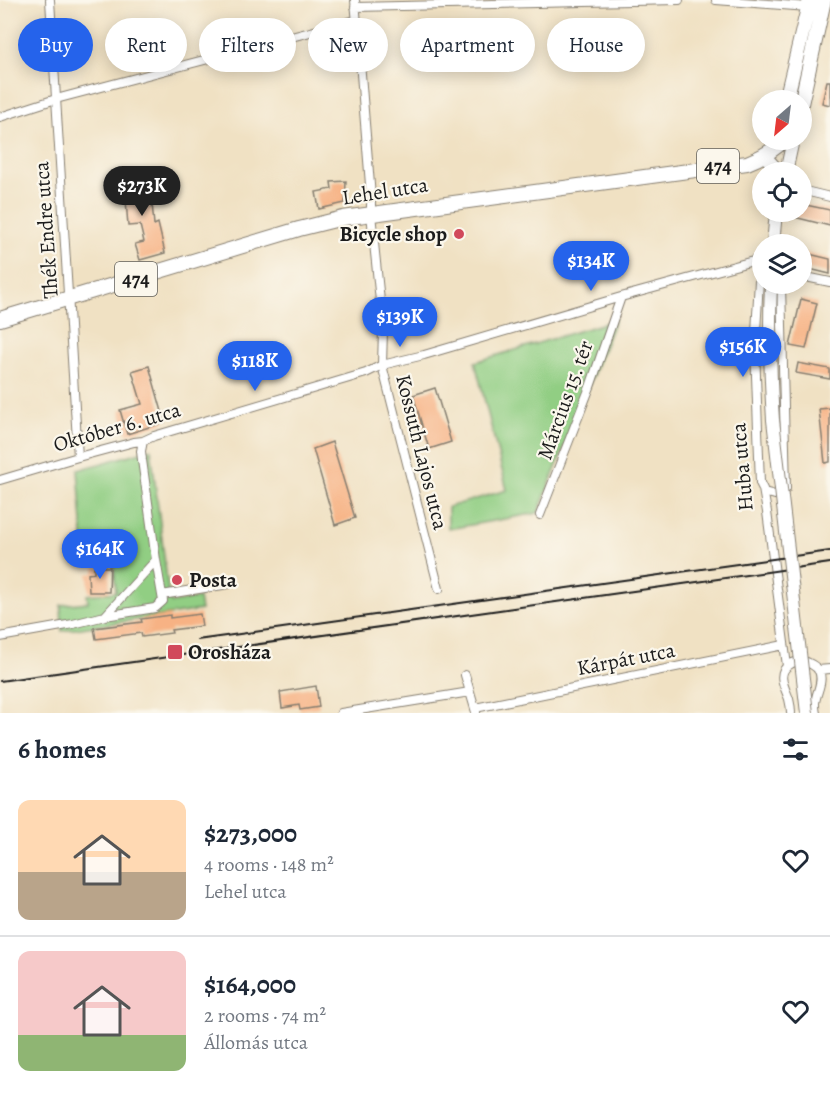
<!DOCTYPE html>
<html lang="en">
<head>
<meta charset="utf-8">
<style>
  :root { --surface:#fff; --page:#f6f6f7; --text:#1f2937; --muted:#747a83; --line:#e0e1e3; --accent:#2563eb }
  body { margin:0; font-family:Alegreya,serif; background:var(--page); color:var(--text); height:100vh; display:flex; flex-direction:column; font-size:22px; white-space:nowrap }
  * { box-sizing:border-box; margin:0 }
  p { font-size:20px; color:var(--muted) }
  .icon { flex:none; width:33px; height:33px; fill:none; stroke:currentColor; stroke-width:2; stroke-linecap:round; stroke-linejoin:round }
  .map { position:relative; height:713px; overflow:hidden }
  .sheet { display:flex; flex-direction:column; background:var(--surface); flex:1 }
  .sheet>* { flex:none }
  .hud { position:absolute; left:18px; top:18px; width:795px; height:54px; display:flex; gap:12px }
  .needle { width:39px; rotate:208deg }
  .tools { position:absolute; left:752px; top:90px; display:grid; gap:12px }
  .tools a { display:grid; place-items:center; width:60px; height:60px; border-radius:50%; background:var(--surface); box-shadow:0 3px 15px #0003; font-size:30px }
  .price { position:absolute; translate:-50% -51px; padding:0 14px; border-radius:21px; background:var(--accent); color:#fff; font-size:20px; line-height:39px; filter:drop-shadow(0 2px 3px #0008) }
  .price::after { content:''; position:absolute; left:50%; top:36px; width:18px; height:14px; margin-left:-9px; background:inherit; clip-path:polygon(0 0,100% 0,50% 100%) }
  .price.active { background:#222; color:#fff }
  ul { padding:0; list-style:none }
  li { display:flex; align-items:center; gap:18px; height:150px; padding:0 18px }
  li+li { border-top:2px solid var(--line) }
  li span { display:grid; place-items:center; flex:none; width:168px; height:120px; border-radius:12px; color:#555 }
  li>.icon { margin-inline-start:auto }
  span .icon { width:72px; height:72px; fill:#fffc; stroke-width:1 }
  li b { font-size:26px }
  h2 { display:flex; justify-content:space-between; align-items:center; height:72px; padding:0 18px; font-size:26px }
  .pill { padding:0 21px; border-radius:27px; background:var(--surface); box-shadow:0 3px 15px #0003; font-size:21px; line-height:54px }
  .pill.active { background:var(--accent); color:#fff }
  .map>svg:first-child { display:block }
  .green { fill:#91ce83; stroke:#567550; stroke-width:1.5 }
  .building { fill:#f7b284 }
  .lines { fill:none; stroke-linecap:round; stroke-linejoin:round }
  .minor-casing { stroke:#867e70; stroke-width:10 }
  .secondary-casing { stroke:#867e70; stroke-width:14 }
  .primary-casing { stroke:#867e70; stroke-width:16 }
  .minor { stroke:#fff; stroke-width:8 }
  .secondary { stroke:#fff; stroke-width:12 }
  .primary { stroke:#fff; stroke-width:14 }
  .rail { stroke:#1c1c1c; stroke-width:2 }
  .secondary-bridge-casing { stroke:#867e70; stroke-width:14; stroke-linecap:butt }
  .secondary-bridge { stroke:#fff; stroke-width:12 }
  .poi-dot { fill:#d1495b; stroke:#fbf7ec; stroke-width:2 }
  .labels { text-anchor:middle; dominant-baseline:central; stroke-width:4.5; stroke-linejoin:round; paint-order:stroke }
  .shield { fill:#fbf7ec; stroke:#5f5e5a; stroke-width:1.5 }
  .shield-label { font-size:20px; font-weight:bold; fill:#1c1c1c }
  .street-label { font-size:21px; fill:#1c1c1c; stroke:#fbf7ec }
  .poi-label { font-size:21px; font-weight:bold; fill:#1c1c1c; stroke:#fbf7ec; text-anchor:start }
</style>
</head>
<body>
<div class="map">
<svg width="830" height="713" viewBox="0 0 830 713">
  <rect width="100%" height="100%" fill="#fbf7ec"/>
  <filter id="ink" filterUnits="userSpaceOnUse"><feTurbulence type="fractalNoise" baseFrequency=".0167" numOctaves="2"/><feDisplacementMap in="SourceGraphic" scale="12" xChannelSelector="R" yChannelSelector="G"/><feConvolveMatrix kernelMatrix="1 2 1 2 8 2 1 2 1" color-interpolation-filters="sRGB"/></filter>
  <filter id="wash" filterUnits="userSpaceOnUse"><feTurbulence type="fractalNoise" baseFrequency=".008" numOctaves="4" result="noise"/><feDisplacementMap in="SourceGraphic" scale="24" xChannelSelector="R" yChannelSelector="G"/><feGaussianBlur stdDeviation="1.35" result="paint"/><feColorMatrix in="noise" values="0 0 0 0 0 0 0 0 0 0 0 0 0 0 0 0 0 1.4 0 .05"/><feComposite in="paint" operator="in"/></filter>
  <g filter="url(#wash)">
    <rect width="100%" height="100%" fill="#f0e1c3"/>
    <path class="green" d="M 615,320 L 538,513 L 448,529 L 448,507 L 507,490 L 475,362 Z
      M 151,449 L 168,589 L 171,603 L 199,598 L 201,610 L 62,631 L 61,605 L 88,602 L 87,595 L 116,592 L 114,566 L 85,562 L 78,470 Z"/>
    <g id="blocks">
      <path class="building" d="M 827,81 L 830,81 L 830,105 L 822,103 Z
        M 141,171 L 142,194 L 145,194 L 145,203 L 152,203 L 154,225 L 158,223 L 165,253 L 140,260 L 135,244 L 144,242 L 140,225 L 128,226 L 124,173 Z
        M 346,181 L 345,203 L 319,209 L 316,192 L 332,189 L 331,182 Z
        M 801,204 L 830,210 L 830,226 L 794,217 L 796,212 L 801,212 Z
        M 801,252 L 830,259 L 830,274 L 801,267 Z
        M 801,299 L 817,303 L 806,349 L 790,346 Z
        M 798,363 L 830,369 L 830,379 L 796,373 Z
        M 149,366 L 165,422 L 127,434 L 120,410 L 142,404 L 132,371 Z
        M 435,388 L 451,442 L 429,449 L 413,395 Z
        M 830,408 L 830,462 L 825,463 L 819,409 Z
        M 332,442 L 355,518 L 335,525 L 313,449 Z
        M 94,567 L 110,567 L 109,592 L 89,592 L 88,574 L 94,573 Z
        M 200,614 L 202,626 L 171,630 L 172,633 L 142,637 L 141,633 L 96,639 L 94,628 L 142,622 L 141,619 L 170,615 L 170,618 Z
        M 316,686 L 319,707 L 300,710 L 299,705 L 282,708 L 280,692 Z"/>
    </g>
  </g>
  <g filter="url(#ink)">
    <use href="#blocks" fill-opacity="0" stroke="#867e70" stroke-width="1.5"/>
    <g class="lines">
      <g class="minor-casing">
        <path id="minor" d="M 50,0 L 78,457
          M 355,0 L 371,197 L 371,214 L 383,330 L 382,365 L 439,589
          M 716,0 L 808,7
          M 355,7 L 679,0
          M 0,117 L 56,99 L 356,20
          M 801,190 L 830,197
          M 760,263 L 755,349 L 760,483 L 763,489 L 767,512 L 787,666
          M 801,276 L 830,282
          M 143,441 L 141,451 L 142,460 L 156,560 L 163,601 L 155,608 L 105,616 L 156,560
          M 0,480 L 78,457 L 134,442 L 143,441 L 154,436 L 366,373 L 382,365 L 424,355 L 621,297 L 753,261 L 762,263
          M 764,492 L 775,495 L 786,489 L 781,284
          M 540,515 L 590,387 L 621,297
          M 162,595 L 229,584
          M 0,637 L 73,624 L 105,616
          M 818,670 L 830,669
          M 465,675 L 476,712
          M 475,708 L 784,645
          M 341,713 L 470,692
          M 791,713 C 791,708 790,703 789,699 C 785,688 776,673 789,665 C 793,662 798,661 803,661 C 808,662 816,666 819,671 C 824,681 816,693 815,703 C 815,707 815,710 816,713"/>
      </g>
      <g class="secondary-casing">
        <path id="secondary" d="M 764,155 L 774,166 L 776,172
          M 786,172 L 793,140
          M 773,244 L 776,212"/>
      </g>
      <g class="primary-casing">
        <path id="primary" d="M 786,100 L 810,0
          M 801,104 L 824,0
          M 0,319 L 299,229 L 343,218 L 747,163 C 760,158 774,150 784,140"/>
      </g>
      <use href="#minor" class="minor"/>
      <use href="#secondary" class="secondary"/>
      <use href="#primary" class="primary"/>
      <path class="rail" d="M 197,640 L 830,551
        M 0,681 L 830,563"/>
      <g class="secondary-bridge-casing">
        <path id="secondary-bridge" d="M 771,284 C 769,329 770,374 773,420 L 807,713"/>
      </g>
      <use href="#secondary-bridge" class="secondary-bridge"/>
    </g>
  </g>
  <g class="poi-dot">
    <circle cx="459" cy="234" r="6"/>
    <circle cx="177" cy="580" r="6"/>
    <rect x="167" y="644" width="16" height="16" rx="3"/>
  </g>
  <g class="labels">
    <g class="shield">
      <rect x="697" y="149" width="42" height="34" rx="4.5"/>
      <rect x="115" y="262" width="42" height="34" rx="4.5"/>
    </g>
    <g class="shield-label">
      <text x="718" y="166">474</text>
      <text x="136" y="279">474</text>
    </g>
    <g class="street-label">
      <text transform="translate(385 191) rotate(-9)">Lehel utca</text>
      <text transform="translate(46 230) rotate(-94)">Thék Endre utca</text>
      <text transform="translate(565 400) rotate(-70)">Március 15. tér</text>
      <text transform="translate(117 427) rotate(-16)">Október 6. utca</text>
      <text transform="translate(422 452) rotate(76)">Kossuth Lajos utca</text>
      <text transform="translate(742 467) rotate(-95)">Huba utca</text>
      <text transform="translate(626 659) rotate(-11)">Kárpát utca</text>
    </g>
    <g class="poi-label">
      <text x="447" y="234" text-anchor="end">Bicycle shop</text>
      <text x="189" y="580">Posta</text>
      <text x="188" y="652">Orosháza</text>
    </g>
  </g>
</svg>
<div class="tools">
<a><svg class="needle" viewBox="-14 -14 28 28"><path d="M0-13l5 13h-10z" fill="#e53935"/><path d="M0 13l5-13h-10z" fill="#747a83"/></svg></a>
<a><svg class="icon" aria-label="locate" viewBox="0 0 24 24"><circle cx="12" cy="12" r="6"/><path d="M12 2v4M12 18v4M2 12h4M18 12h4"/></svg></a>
<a><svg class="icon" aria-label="layers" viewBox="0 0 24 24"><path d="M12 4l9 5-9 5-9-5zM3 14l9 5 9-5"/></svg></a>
</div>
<b class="price active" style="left:142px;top:217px">$273K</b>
<b class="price" style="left:591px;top:292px">$134K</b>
<b class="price" style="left:400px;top:348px">$139K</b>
<b class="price" style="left:743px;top:378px">$156K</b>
<b class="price" style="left:255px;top:392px">$118K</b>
<b class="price" style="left:100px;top:580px">$164K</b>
<div class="hud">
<a class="pill active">Buy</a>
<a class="pill">Rent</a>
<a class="pill">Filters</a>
<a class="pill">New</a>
<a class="pill">Apartment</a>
<a class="pill">House</a>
</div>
</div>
<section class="sheet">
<h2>6 homes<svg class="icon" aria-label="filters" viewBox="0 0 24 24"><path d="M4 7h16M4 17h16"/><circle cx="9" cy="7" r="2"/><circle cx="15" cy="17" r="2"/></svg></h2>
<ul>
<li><span style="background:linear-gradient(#ffd9b3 60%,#b9a48a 0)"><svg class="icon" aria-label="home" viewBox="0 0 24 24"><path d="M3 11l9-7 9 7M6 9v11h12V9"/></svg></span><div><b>$273,000</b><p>4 rooms · 148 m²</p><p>Lehel utca</p></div><svg class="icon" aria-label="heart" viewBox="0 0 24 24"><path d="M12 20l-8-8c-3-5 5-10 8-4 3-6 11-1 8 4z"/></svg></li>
<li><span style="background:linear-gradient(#f6c9c9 70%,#8fb573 0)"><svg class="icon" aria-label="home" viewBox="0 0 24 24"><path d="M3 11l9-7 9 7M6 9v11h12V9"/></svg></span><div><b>$164,000</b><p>2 rooms · 74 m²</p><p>Állomás utca</p></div><svg class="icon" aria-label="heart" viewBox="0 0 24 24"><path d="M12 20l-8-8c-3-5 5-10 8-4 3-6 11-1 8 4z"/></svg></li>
</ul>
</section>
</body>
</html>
